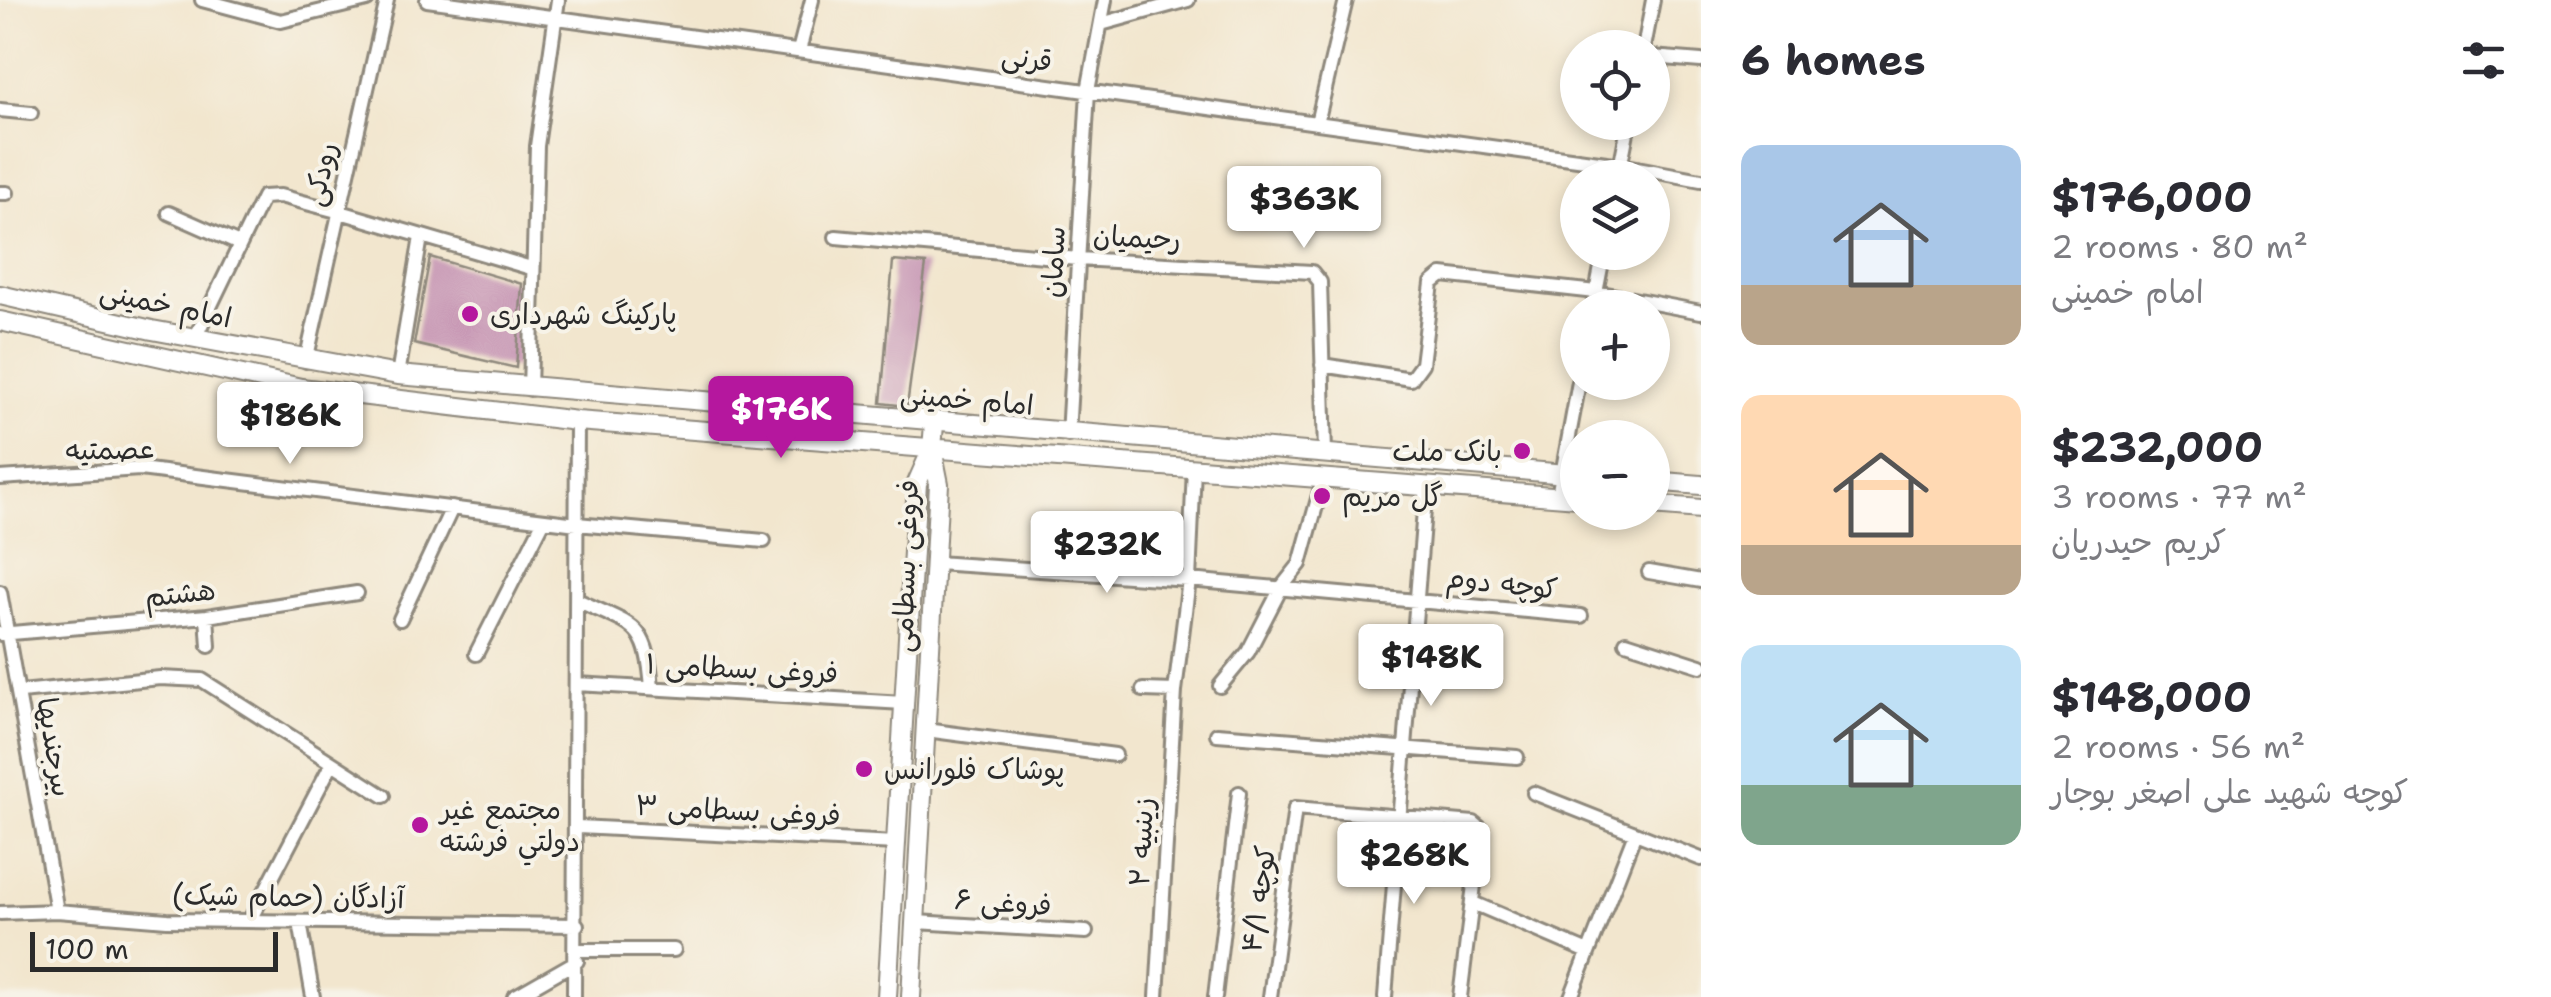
<!DOCTYPE html>
<html lang="en">
<head>
<meta charset="utf-8">
<style>
  :root { --surface:#fff; --page:#f2f2f3; --text:#2b2b33; --muted:#7c7c81; --accent:#b5179e }
  body { margin:0; font-family:"Shantell Sans","Playpen Sans Arabic",sans-serif; background:var(--page); color:var(--text); height:100vh; display:flex; flex-direction:column; font-size:38px; white-space:nowrap }
  * { box-sizing:border-box; margin:0 }
  p { font-size:32px; color:var(--muted) }
  .icon { flex:none; width:55px; height:55px; fill:none; stroke:currentColor; stroke-width:2; stroke-linecap:round; stroke-linejoin:round }
  .map { position:relative; flex:1; overflow:hidden }
  .panel { display:flex; flex-direction:column; background:var(--surface); width:850px }
  .panel>* { flex:none }
  .fabs { position:absolute; left:1560px; top:30px; display:grid; gap:20px }
  .fabs a { display:grid; place-items:center; width:110px; height:110px; border-radius:50%; background:var(--surface); box-shadow:0 5px 15px #0003; font-size:50px }
  .scale { position:absolute; left:30px; bottom:25px; width:248px; box-sizing:border-box; padding-left:10px; border:5px solid #2b2b2b; border-top:0; font-size:28px; line-height:35px; white-space:nowrap; color:#2b2b2b; -webkit-text-stroke:8px #f7f3e8; paint-order:stroke }
  .price { position:absolute; translate:-50% -85px; padding:0 22px; border-radius:10px; background:#fff; color:#222; font-size:32px; line-height:65px; filter:drop-shadow(0 2px 5px #0008) }
  .price::after { content:''; position:absolute; left:50%; top:60px; width:30px; height:22px; margin-left:-15px; background:inherit; clip-path:polygon(0 0,100% 0,50% 100%) }
  .price.on { background:var(--accent); color:#fff }
  ul { padding:0; list-style:none }
  li { display:flex; align-items:center; gap:30px; height:250px; padding:0 40px }
  li span { display:grid; place-items:center; flex:none; width:280px; height:200px; border-radius:20px; color:#555 }
  li>.icon { margin-inline-start:auto }
  span .icon { width:120px; height:120px; fill:#fffc; stroke-width:1 }
  li b { font-size:42px }
  h2 { display:flex; justify-content:space-between; align-items:center; height:120px; padding:0 40px; font-size:42px }
  main { display:flex; flex:1; min-height:0 }
  .map>svg:first-child { display:block }
  .building { fill:#c899b5 }
  .lines { fill:none; stroke-linecap:round; stroke-linejoin:round }
  .minor-casing { stroke:#8e887c; stroke-width:18 }
  .secondary-casing { stroke:#8e887c; stroke-width:22 }
  .minor { stroke:#fff; stroke-width:12 }
  .secondary { stroke:#fff; stroke-width:18 }
  .poi-dot { fill:#b5179e; stroke:#f7f3e8; stroke-width:4 }
  .labels { text-anchor:middle; dominant-baseline:central; stroke-width:8; stroke-linejoin:round; paint-order:stroke }
  .street-label { font-size:28px; fill:#2b2b2b; stroke:#f7f3e8 }
  .poi-label { font-size:28px; fill:#2b2b2b; stroke:#f7f3e8; text-anchor:start }
</style>
</head>
<body>
<main>
<div class="map">
<svg width="1701" height="997" viewBox="0 0 1701 997">
  <rect width="100%" height="100%" fill="#f7f3e8"/>
  <filter id="ink" filterUnits="userSpaceOnUse"><feTurbulence type="fractalNoise" baseFrequency=".01" numOctaves="2"/><feDisplacementMap in="SourceGraphic" scale="20" xChannelSelector="R" yChannelSelector="G"/><feConvolveMatrix kernelMatrix="1 2 1 2 8 2 1 2 1" color-interpolation-filters="sRGB"/></filter>
  <filter id="wash" filterUnits="userSpaceOnUse"><feTurbulence type="fractalNoise" baseFrequency=".0048" numOctaves="4" result="noise"/><feDisplacementMap in="SourceGraphic" scale="40" xChannelSelector="R" yChannelSelector="G"/><feGaussianBlur stdDeviation="2.25" result="paint"/><feColorMatrix in="noise" values="0 0 0 0 0 0 0 0 0 0 0 0 0 0 0 0 0 1.4 0 .05"/><feComposite in="paint" operator="in"/></filter>
  <g filter="url(#wash)">
    <rect width="100%" height="100%" fill="#f2e6ce"/>
    <g id="blocks">
      <path class="building" d="M 430,257 L 522,284 L 516,368 L 414,344 Z
        M 893,261 L 926,264 L 907,406 L 881,403 Z"/>
    </g>
  </g>
  <g filter="url(#ink)">
    <use href="#blocks" fill-opacity="0" stroke="#8e887c" stroke-width="2.5"/>
    <g class="lines">
      <g class="minor-casing">
        <path id="minor" d="M 202,0 L 281,21 L 367,0
          M 427,0 L 1621,165 L 1701,180
          M 1101,24 L 1188,0
          M 1644,48 L 1653,0
          M 799,51 L 812,0
          M 1652,57 L 1701,61
          M 0,110 L 31,113
          M 1317,123 L 1346,0
          M 1618,178 L 1629,122
          M 0,193 L 7,193
          M 169,213 L 237,243
          M 836,237 L 1078,259 L 1312,272 L 1320,282 L 1325,453
          M 1593,308 L 1604,252
          M 195,338 L 263,197 L 280,196 L 337,211 L 531,268
          M 306,361 L 387,0
          M 1322,365 L 1411,379 L 1422,364 L 1432,283 L 1442,275 L 1596,292 L 1701,312
          M 398,375 L 421,237
          M 530,389 L 537,146 L 558,0
          M 1068,435 L 1088,91 L 1105,0
          M 0,478 L 140,469 L 577,524 L 764,541
          M 1558,496 L 1579,382
          M 936,563 L 1189,580 L 1581,616
          M 1649,572 L 1701,581
          M 0,592 L 57,911
          M 577,600 C 634,627 647,621 652,688
          M 207,616 L 209,646
          M 400,619 L 452,508
          M 0,634 L 207,616 L 357,593
          M 1626,642 L 1701,666
          M 476,654 L 544,520
          M 577,684 L 904,703
          M 1220,686 L 1248,652 L 1281,588 L 1300,564 L 1324,477
          M 1143,690 L 1175,691
          M 21,692 L 160,678 L 202,680 L 384,796
          M 926,730 L 1115,755
          M 1217,734 L 1517,757
          M 1534,793 L 1701,859
          M 578,827 L 896,843
          M 1473,903 L 1588,952
          M 0,913 L 57,911 L 167,920 L 577,925
          M 250,920 L 331,765
          M 300,922 L 313,997
          M 916,922 L 1086,932
          M 577,950 L 674,950
          M 514,997 L 577,961
          M 574,997 L 577,421
          M 1157,997 L 1175,691 L 1189,580 L 1194,468
          M 1215,997 L 1239,793
          M 1270,997 L 1295,808 L 1474,823 L 1481,829 L 1460,997
          M 1385,997 L 1426,485
          M 1571,997 L 1635,833"/>
      </g>
      <g class="secondary-casing">
        <path id="secondary" d="M 0,295 L 152,330 L 398,375 L 1578,475
          M 0,321 L 301,388 L 577,421 L 1578,498
          M 1652,481 L 1701,485
          M 1652,505 L 1701,509
          M 887,997 L 917,483 L 932,449 L 934,424
          M 911,997 L 939,484 L 932,449"/>
      </g>
      <use href="#minor" class="minor"/>
      <use href="#secondary" class="secondary"/>
    </g>
  </g>
  <g class="poi-dot">
    <circle cx="470" cy="314" r="10"/>
    <circle cx="1522" cy="451" r="10"/>
    <circle cx="1322" cy="496" r="10"/>
    <circle cx="864" cy="769" r="10"/>
    <circle cx="420" cy="825" r="10"/>
  </g>
  <g class="labels">
    <g class="street-label">
      <text transform="translate(1027 58) rotate(8)">قرنی</text>
      <text transform="translate(320 174) rotate(-77)">رودکی</text>
      <text transform="translate(1137 237) rotate(3)">رحیمیان</text>
      <text transform="translate(1053 262) rotate(-87)">سامان</text>
      <text transform="translate(166 304) rotate(12)">امام خمینی</text>
      <text transform="translate(967 399) rotate(5)">امام خمینی</text>
      <text transform="translate(110 449) rotate(-1)">عصمتیه</text>
      <text transform="translate(905 566) rotate(-88)">فروغی بسطامی</text>
      <text transform="translate(1502 583) rotate(6)">کوچه دوم</text>
      <text transform="translate(180 593) rotate(-6)">هشتم</text>
      <text transform="translate(742 668) rotate(3)">فروغی بسطامی ۱</text>
      <text transform="translate(55 747) rotate(81)">بیرجندیها</text>
      <text transform="translate(738 810) rotate(3)">فروغی بسطامی ۳</text>
      <text transform="translate(1141 842) rotate(-87)">زینبیه ۲</text>
      <text transform="translate(288 896) rotate(1)">آزادگان (حمام شیک)</text>
      <text transform="translate(1258 899) rotate(-82)">کوچه ۴/۱</text>
      <text transform="translate(1003 902) rotate(4)">فروغی ۶</text>
    </g>
    <g class="poi-label">
      <text x="490" y="314">پارکینگ شهرداری</text>
      <text x="1502" y="451" text-anchor="end">بانک ملت</text>
      <text x="1342" y="496">گل مریم</text>
      <text x="884" y="769">پوشاک فلورانس</text>
      <text x="440" y="809">مجتمع غير<tspan x="440" dy="32">دولتي فرشته</tspan></text>
    </g>
  </g>
</svg>
<div class="fabs">
<a><svg class="icon" aria-label="locate" viewBox="0 0 24 24"><circle cx="12" cy="12" r="6"/><path d="M12 2v4M12 18v4M2 12h4M18 12h4"/></svg></a>
<a><svg class="icon" aria-label="layers" viewBox="0 0 24 24"><path d="M12 4l9 5-9 5-9-5zM3 14l9 5 9-5"/></svg></a>
<a>+</a>
<a>−</a>
</div>
<div class="scale">100 m</div>
<b class="price" style="left:1304px;top:251px">$363K</b>
<b class="price on" style="left:781px;top:461px">$176K</b>
<b class="price" style="left:290px;top:467px">$186K</b>
<b class="price" style="left:1107px;top:596px">$232K</b>
<b class="price" style="left:1431px;top:709px">$148K</b>
<b class="price" style="left:1414px;top:907px">$268K</b>
</div>
<section class="panel">
<h2>6 homes<svg class="icon" aria-label="filters" viewBox="0 0 24 24"><path d="M4 7h16M4 17h16"/><circle cx="9" cy="7" r="2"/><circle cx="15" cy="17" r="2"/></svg></h2>
<ul>
<li><span style="background:linear-gradient(#a9c7e8 70%,#b9a48a 0)"><svg class="icon" aria-label="home" viewBox="0 0 24 24"><path d="M3 11l9-7 9 7M6 9v11h12V9"/></svg></span><div><b>$176,000</b><p>2 rooms · 80 m²</p><p>امام خمینی</p></div></li>
<li><span style="background:linear-gradient(#ffd9b3 75%,#b9a48a 0)"><svg class="icon" aria-label="home" viewBox="0 0 24 24"><path d="M3 11l9-7 9 7M6 9v11h12V9"/></svg></span><div><b>$232,000</b><p>3 rooms · 77 m²</p><p>کریم حیدریان</p></div></li>
<li><span style="background:linear-gradient(#bfe0f5 70%,#7fa58c 0)"><svg class="icon" aria-label="home" viewBox="0 0 24 24"><path d="M3 11l9-7 9 7M6 9v11h12V9"/></svg></span><div><b>$148,000</b><p>2 rooms · 56 m²</p><p>کوچه شهید علی اصغر بوجار</p></div></li>
</ul>
</section>
</main>
</body>
</html>
